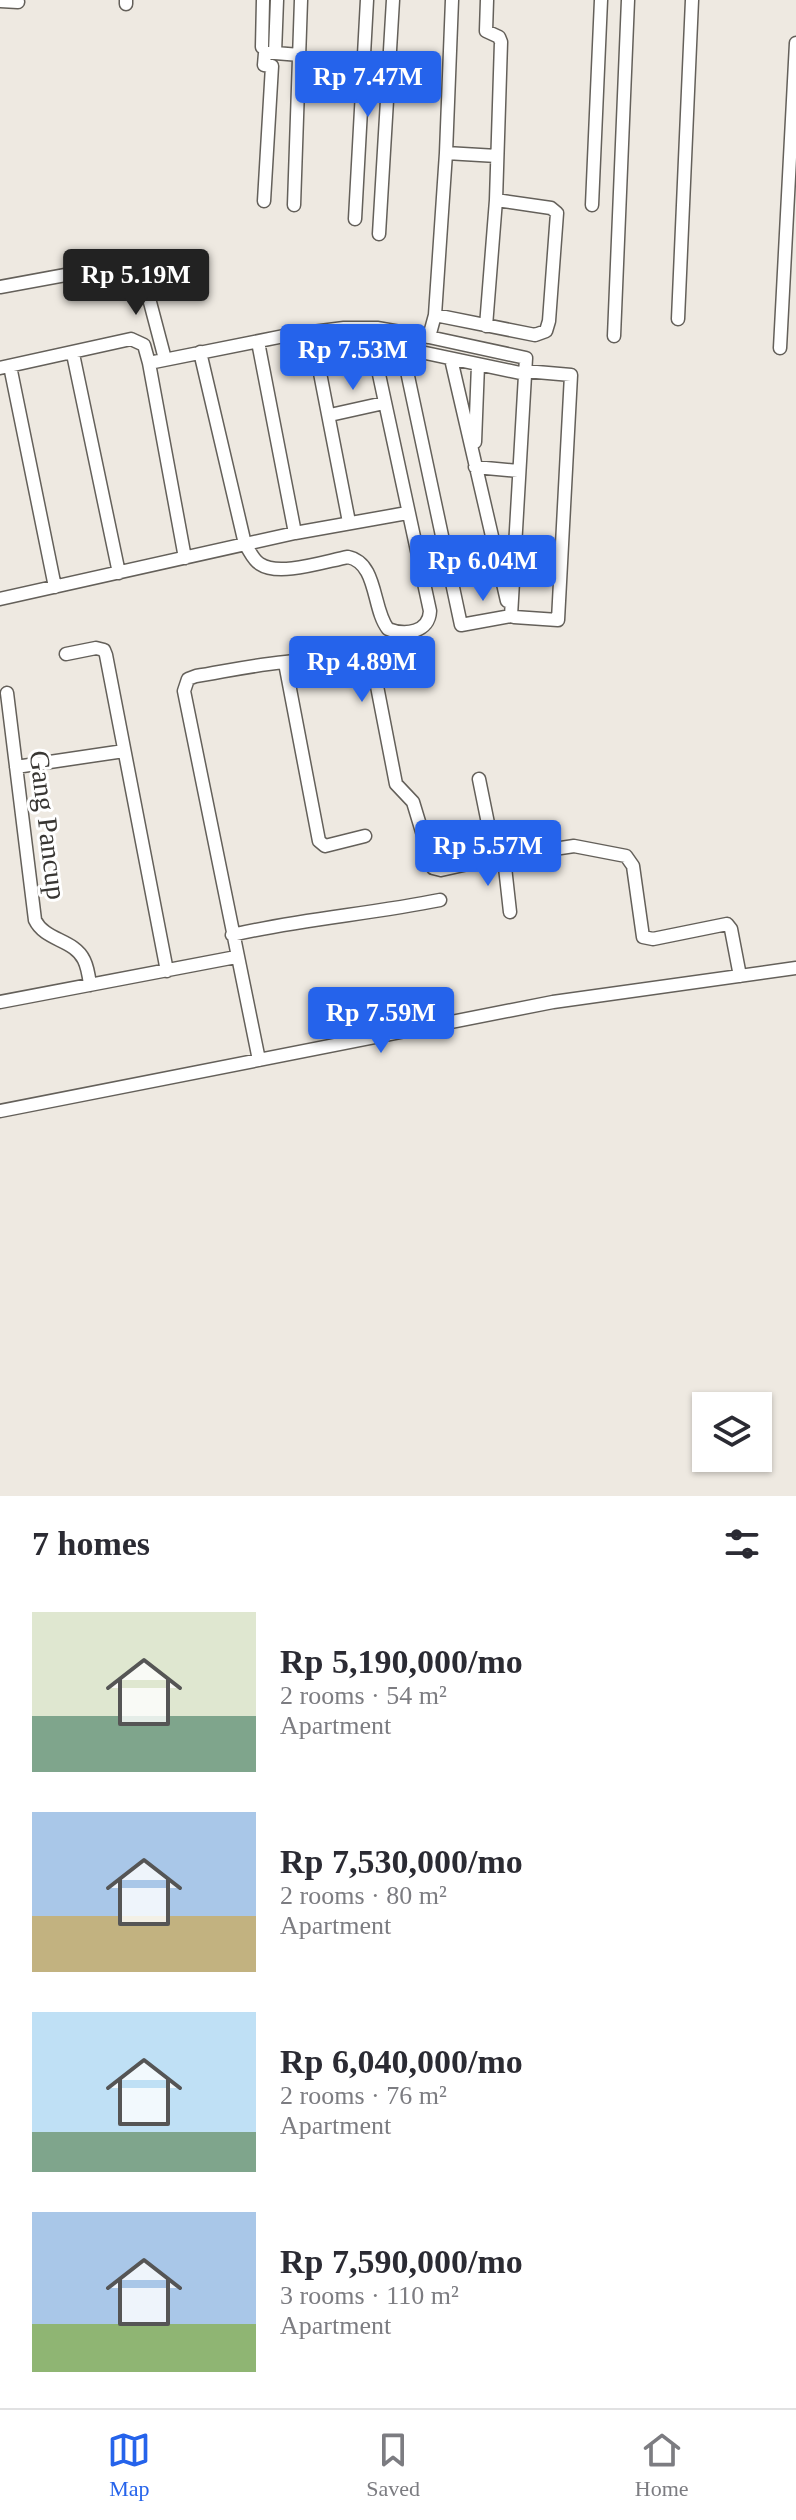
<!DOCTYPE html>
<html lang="en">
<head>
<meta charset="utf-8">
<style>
  :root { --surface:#fff; --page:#f7f7f7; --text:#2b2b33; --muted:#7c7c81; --line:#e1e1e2; --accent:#2563eb }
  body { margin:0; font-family:Georgia,serif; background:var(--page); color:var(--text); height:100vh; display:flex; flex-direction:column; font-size:30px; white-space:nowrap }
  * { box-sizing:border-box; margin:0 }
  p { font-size:26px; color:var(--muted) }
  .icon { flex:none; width:44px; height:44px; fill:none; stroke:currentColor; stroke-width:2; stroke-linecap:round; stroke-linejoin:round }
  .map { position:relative; height:1496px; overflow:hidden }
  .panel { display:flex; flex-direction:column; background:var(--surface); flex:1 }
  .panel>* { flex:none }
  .buttons { position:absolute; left:692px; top:1392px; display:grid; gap:16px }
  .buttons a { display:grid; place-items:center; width:80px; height:80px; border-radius:0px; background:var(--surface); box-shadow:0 2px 6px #0004; font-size:40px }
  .price { position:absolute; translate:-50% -68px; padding:0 18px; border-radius:8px; background:var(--accent); color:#fff; font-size:26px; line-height:52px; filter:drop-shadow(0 2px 4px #0008) }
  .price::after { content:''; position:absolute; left:50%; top:48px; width:24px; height:18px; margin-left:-12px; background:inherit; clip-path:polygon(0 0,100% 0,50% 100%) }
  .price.current { background:#222; color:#fff }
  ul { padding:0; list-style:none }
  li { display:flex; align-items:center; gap:24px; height:200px; padding:0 32px }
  li span { display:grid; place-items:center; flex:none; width:224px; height:160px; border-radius:0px; color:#555 }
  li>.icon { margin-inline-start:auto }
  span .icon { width:96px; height:96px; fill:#fffc; stroke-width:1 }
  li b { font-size:34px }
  h2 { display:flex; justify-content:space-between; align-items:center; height:96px; padding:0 32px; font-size:34px }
  .tabs { display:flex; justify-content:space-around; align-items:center; height:112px; border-top:2px solid var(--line); background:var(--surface); font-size:22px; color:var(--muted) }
  .tabs a { display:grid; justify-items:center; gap:4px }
  .tabs .current { color:var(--accent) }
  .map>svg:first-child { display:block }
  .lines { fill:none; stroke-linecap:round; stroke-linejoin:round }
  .minor-casing { stroke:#64605a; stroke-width:15 }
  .minor { stroke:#fff; stroke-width:12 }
  .labels { text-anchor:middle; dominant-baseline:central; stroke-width:6; stroke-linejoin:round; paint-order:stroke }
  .street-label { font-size:28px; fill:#383633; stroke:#fff }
</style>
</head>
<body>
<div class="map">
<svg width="796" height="1496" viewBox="0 0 796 1496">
  <rect width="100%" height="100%" fill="#eee9e1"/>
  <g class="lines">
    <g class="minor-casing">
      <path id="minor" d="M 126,0 L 126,4
        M 277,0 L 275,53 L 300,55
        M 0,1 L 18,2
        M 262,47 L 263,0
        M 446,153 L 497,156
        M 264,201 L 272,66 L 264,65 L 265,53 L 275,53
        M 294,205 L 301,0
        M 592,205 L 601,0
        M 355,219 L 367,0
        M 379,234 L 393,0
        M 0,287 L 136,262 L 141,268 L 165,359
        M 435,315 L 535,335 L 546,331 L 549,321 L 557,213 L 551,208 L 496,200 L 501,42 L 499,37 L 486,31 L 487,0
        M 678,319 L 692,0
        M 486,326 L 496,200
        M 312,332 L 349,522
        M 614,336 L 628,0
        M 429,337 L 526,358 L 511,616
        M 258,342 L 295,533
        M 780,348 L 796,43
        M 200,352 L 245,544 C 250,551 253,560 260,564 C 279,577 326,561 348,557 C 378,563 372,609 388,629 C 406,636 429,632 430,611 L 369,328
        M 73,354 L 119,573
        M 451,359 L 507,601
        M 149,363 L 185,558
        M 10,366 L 55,587
        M 0,368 L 131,339 L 144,345 L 149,363 L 289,335 L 344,328 L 377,328 L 429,337 L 435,315 L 446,153 L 452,0
        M 330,415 L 384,403
        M 475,442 L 478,365
        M 475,467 L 518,471
        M 0,599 L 295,533 L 407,513
        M 511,616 L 461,625 L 402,348 L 525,374
        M 514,617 L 558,620 L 571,375 L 525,371
        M 66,654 L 96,648 L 104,650 L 106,655 L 167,971
        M 285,663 L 319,841 L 325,846 L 365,836
        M 7,693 L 35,920 C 45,941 74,939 84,960 C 88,968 89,977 90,985
        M 16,767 L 124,751
        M 479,779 L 495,858
        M 504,858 L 510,912
        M 232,935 C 300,919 371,914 440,900
        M 0,1002 L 236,957
        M 259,1060 L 184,691 L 188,679 L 196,676 C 239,670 347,641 376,681 L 396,784 L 413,802 L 433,868 L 441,870 L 495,858 L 574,846 L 626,856 L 633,866 L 643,937 L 653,939 L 727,924 L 731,929 L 740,976
        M 0,1111 L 553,1002 L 796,968"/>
    </g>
    <use href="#minor" class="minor"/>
  </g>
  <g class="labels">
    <g class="street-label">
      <text transform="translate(48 825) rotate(83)">Gang Pancup</text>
    </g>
  </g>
</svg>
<div class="buttons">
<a><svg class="icon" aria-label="layers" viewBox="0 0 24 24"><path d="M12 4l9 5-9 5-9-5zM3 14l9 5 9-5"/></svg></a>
</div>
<b class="price" style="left:368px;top:119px">Rp 7.47M</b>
<b class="price current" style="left:136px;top:317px">Rp 5.19M</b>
<b class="price" style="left:353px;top:392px">Rp 7.53M</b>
<b class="price" style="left:483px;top:603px">Rp 6.04M</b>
<b class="price" style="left:362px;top:704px">Rp 4.89M</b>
<b class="price" style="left:488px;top:888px">Rp 5.57M</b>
<b class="price" style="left:381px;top:1055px">Rp 7.59M</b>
</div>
<section class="panel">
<h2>7 homes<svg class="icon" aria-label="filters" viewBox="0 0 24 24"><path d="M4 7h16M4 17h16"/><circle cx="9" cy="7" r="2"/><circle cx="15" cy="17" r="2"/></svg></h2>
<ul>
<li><span style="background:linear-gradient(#dfe7d0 65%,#7fa58c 0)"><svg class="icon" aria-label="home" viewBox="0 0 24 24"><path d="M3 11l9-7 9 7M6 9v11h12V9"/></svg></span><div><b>Rp 5,190,000/mo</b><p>2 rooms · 54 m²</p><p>Apartment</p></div></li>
<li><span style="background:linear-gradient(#a9c7e8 65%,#c2b280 0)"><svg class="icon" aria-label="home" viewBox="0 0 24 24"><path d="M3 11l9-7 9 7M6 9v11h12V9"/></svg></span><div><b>Rp 7,530,000/mo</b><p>2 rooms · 80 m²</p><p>Apartment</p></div></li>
<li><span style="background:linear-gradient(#bfe0f5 75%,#7fa58c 0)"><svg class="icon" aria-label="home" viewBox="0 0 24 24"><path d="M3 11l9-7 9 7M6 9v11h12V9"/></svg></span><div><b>Rp 6,040,000/mo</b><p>2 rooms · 76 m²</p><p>Apartment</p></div></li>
<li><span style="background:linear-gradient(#a9c7e8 70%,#8fb573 0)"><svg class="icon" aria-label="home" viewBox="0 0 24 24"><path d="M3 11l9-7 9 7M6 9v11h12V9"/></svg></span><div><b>Rp 7,590,000/mo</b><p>3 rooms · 110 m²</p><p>Apartment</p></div></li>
</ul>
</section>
<nav class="tabs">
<a class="current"><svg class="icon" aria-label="map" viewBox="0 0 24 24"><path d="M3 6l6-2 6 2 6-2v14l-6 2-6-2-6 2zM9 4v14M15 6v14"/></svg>Map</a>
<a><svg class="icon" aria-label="saved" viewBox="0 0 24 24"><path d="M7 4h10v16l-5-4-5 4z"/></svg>Saved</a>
<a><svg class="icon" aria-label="home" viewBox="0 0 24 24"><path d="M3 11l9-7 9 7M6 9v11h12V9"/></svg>Home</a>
</nav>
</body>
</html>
